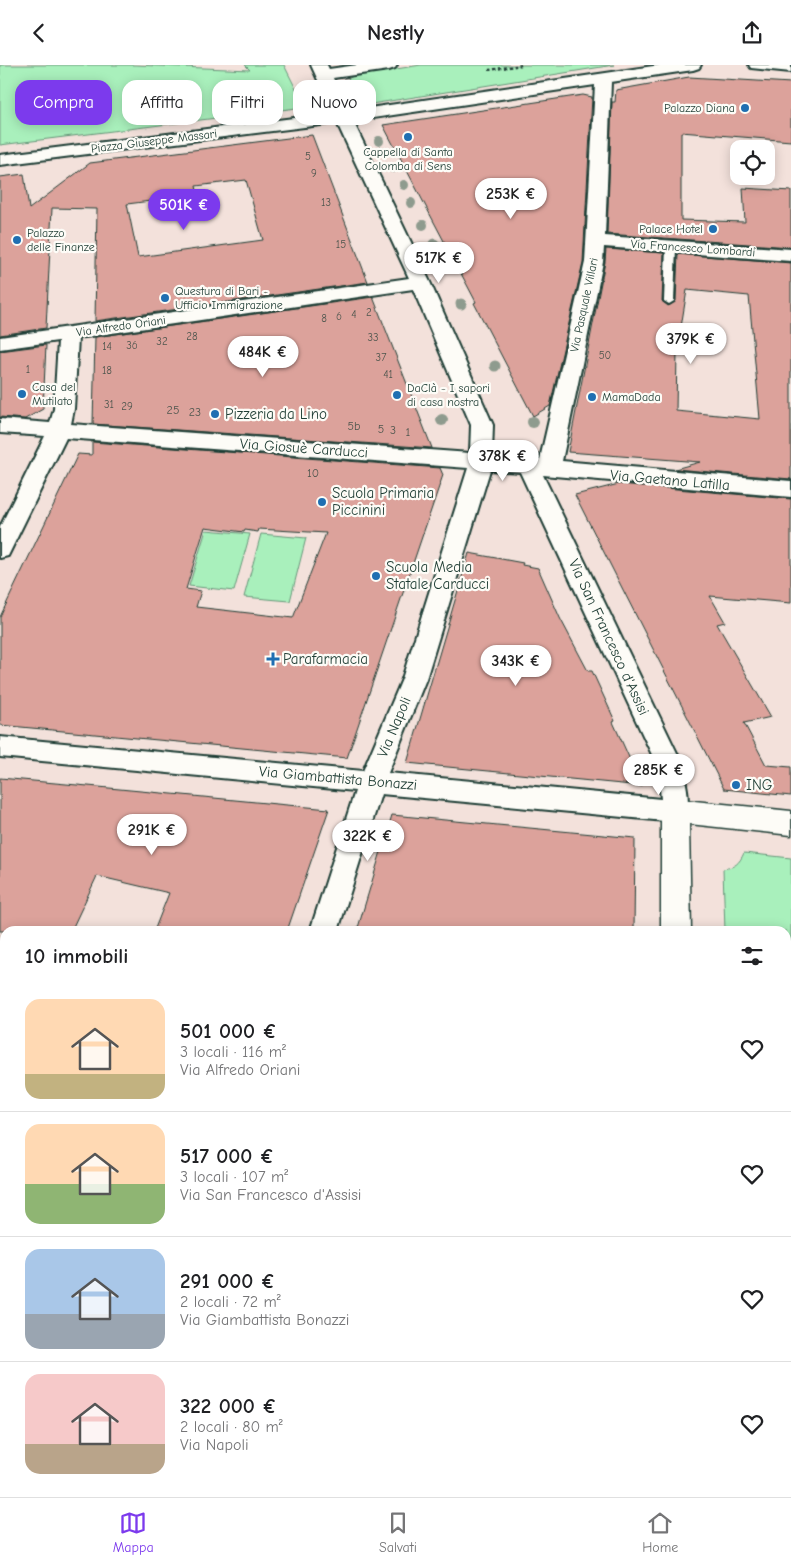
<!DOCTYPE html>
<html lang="it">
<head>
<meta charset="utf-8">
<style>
  :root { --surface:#fff; --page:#f2f2f2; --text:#202124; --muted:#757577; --line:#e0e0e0; --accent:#7c3aed }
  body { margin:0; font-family:"Comic Neue",sans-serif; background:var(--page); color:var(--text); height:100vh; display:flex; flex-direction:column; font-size:19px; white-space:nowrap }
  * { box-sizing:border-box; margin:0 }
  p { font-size:16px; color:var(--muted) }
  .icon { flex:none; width:28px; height:28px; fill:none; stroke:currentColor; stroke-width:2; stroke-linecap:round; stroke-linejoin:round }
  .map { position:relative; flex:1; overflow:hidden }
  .drawer { position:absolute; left:0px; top:861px; width:791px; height:571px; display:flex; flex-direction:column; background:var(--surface); border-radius:15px 15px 0 0; box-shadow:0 2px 12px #0003 }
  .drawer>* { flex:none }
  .banner { position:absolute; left:15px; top:15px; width:500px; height:45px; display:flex; gap:10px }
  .buttons { position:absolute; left:730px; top:75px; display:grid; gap:10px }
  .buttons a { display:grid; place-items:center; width:45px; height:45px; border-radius:10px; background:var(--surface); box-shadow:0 2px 12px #0003; font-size:25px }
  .price { position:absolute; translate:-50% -42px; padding:0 11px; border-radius:18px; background:#fff; color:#222; font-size:16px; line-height:32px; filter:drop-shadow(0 1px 2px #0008) }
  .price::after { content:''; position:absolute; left:50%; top:30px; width:15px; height:11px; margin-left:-8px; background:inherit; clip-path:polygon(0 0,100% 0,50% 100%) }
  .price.on { background:var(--accent); color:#fff }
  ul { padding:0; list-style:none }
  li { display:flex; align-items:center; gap:15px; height:125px; padding:0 25px }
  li+li { border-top:1px solid var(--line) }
  li span { display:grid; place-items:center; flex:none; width:140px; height:100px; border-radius:15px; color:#555 }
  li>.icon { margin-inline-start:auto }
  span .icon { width:60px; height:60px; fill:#fffc; stroke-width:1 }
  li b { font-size:21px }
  h2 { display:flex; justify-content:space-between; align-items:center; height:60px; padding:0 25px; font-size:21px }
  .tag { padding:0 18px; border-radius:15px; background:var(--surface); box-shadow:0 2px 12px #0003; font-size:18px; line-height:45px }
  .tag.on { background:var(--accent); color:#fff }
  header { display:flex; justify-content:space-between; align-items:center; height:65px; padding:0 25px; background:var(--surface); font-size:22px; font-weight:700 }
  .tab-bar { display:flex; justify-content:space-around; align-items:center; height:70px; border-top:1px solid var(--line); background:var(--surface); font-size:14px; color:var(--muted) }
  .tab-bar a { display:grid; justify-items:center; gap:2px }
  .tab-bar .on { color:var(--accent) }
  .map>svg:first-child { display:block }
  .green { fill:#a9f0bc; stroke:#649678 }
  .building { fill:#dca29b; stroke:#1f3d34; fill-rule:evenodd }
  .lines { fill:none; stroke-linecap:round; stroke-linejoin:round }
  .service-casing { stroke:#1f3d34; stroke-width:4 }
  .minor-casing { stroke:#1f3d34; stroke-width:4 }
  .tertiary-casing { stroke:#1f3d34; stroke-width:3 }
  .path-far1 { stroke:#1f3d34; stroke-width:2.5; stroke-dasharray:2.5 2.5; stroke-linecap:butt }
  .path { stroke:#1f3d34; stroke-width:4; stroke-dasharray:4.5 4.5; stroke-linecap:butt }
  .service { fill:#fdfcf7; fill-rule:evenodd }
  .minor { fill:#fdfcf7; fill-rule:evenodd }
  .tertiary { fill:#fdfcf7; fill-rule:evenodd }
  .tree { fill:#8e9b8e }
  .poi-dot { fill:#1f6fb2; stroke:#fdfcf7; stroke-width:2 }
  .labels { text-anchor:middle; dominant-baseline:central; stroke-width:4.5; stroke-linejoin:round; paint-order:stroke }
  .far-number-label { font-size:11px; fill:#4e564e }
  .far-poi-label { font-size:12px; fill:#1f3d34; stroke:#fdfcf7; text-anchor:start }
  .far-street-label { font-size:12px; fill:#1f3d34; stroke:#fdfcf7 }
  .number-label { font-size:12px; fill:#4e564e }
  .poi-label { font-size:15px; fill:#1f3d34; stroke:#fdfcf7; text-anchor:start }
  .street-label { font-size:15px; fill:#1f3d34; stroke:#fdfcf7 }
</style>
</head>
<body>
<header><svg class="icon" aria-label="back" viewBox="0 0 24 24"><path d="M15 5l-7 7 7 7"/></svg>Nestly<svg class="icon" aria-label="share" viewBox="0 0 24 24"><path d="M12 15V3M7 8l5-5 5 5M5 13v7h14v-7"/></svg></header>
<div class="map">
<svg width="791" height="1432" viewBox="0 0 791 1432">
  <rect width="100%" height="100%" fill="#f3e1db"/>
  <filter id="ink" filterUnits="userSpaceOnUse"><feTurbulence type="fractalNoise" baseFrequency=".02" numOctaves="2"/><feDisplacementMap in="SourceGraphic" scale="10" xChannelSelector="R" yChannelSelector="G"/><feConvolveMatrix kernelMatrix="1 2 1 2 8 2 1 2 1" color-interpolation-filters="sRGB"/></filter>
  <g filter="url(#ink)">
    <path class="green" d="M 0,0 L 135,0 L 250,5 L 245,0 L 284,0 L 305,42 L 0,80 Z
      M 421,0 L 614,0 L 365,40 C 352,39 350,29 345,18 L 348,14 L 353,11 Z
      M 206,465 L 250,469 L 234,526 L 189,521 Z
      M 261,469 L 306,473 L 290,536 L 244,532 Z
      M 744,788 L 791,793 L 791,1432 L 743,1432 L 743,1428 L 786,1428 L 786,866 L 725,866 L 723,804 C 735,802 739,799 744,788 Z"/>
    <path class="building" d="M 689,12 L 791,18 L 791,76 L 681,67 L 681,155 L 745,157 L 743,123 L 791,126 L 791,182 L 607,169 L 612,37 L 615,37 L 616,25 Z
      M 583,30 L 592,32 L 583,197 L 550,341 L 533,351 L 474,238 L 476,237 L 383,60 Z
      M 312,70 L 368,217 L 95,256 L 97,144 L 52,143 L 46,263 L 0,270 L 0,112 L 24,109 L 29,144 L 90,98 ZM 246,115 L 263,175 L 138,192 L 127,139 L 198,130 L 196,121 Z
      M 606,184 L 664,188 L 662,236 L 668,241 L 676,236 L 678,189 L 791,198 L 791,414 L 675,404 L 700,397 L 568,387 L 605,197 ZM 687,225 L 749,231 L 760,354 L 676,346 L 677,287 Z
      M 373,232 L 432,383 L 93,359 L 95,272 Z
      M 46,280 L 43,344 L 25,354 L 0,352 L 0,286 Z
      M 92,377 L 440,403 L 443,410 L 347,693 L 0,660 L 0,552 L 78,389 L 92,390 ZM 205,462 L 244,467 L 245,465 L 258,467 L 259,464 L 326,468 L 293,553 L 196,542 L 201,526 L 186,524 Z
      M 619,419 L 791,434 L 791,538 L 710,531 L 725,557 L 717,559 L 771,652 L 744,658 L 766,700 L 791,702 L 791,731 L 724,724 L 575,430 Z
      M 469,488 L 523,498 L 522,500 L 538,503 L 560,553 L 588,606 L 592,606 L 615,656 L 613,657 L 642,721 L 407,698 Z
      M 0,713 L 88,721 L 329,744 L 287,866 L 154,866 L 169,828 L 97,811 L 71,866 L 0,866 Z
      M 392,750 L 635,773 L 634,866 L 357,866 Z"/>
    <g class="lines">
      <g class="service-casing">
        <path id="service" d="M 671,179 L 676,182 L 674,236 L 669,239 L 664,236 L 666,182 Z"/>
      </g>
      <g class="minor-casing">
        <path id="minor" d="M 311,0 L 327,0 L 329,4 L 357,0 L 397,0 L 395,3 L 389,5 L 333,13 L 349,46 L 660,0 L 701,0 L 699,3 L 693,5 L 611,17 L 605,171 L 791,184 L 791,196 L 604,182 L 603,197 L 562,396 L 791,416 L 791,432 L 543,410 L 679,692 C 684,710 693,736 684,754 L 675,757 L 381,729 L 338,866 L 310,866 L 355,726 L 0,692 L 0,672 L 363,706 L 402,614 L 468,403 L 66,373 L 11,485 L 8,491 L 0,493 L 0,462 L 45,371 L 0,368 L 0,354 L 50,358 L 54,344 L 58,276 L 0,284 L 0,272 L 409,213 L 337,58 L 0,100 L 0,90 L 333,48 ZM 595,20 L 585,197 L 540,394 L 492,390 L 493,360 L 430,217 L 353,56 ZM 413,224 L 471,360 L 470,388 L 71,359 L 74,344 L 78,273 ZM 490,405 L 520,407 L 653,692 L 659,715 L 661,734 L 388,708 L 426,614 Z
          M 749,0 L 791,0 L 791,7 L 751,3 Z
          M 129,1428 L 165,1428 L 163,1432 L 127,1432 Z"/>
      </g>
      <g class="tertiary-casing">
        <path id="tertiary" d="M 675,734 L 791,746 L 791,770 L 689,759 L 691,866 L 661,866 L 661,746 L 665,738 Z
          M 661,1428 L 699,1428 L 699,1432 L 661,1432 Z"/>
      </g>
      <path class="path-far1" d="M 489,5 L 522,0"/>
      <path class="path" d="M 786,1207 L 791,1198
        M 786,1229 L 791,1229
        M 786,1248 L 791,1256"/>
      <use href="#service" class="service"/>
      <use href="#minor" class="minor"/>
      <use href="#tertiary" class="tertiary"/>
    </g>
    <g class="tree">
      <circle cx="379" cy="76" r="5"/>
      <circle cx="393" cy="103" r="5"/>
      <circle cx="404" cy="120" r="5"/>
      <circle cx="411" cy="138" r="5"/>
      <circle cx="423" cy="160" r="5"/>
      <circle cx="434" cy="179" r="5.5"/>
      <circle cx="461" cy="239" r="5.5"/>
      <circle cx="495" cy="301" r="5.5"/>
      <circle cx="442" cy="355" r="6"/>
      <circle cx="533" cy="357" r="6"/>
    </g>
  </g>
  <g class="poi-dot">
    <circle cx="745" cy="43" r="5"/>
    <circle cx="408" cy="72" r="5"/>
    <circle cx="713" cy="164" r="5"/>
    <circle cx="17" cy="175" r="5"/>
    <circle cx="165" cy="233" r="5"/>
    <circle cx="22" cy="329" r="5"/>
    <circle cx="397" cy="330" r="5"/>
    <circle cx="592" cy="332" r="5"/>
    <circle cx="215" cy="349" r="5"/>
    <circle cx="322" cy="437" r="5"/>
    <circle cx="376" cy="511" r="5"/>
    <path d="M270.5 586.5h5v5h5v5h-5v5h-5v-5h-5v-5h5z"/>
    <circle cx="736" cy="720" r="5"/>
  </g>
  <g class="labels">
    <g class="far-number-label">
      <text x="308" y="91">5</text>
      <text x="314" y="108">9</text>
      <text x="326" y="137">13</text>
      <text x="341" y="179">15</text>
      <text x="369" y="247">2</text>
      <text x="354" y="249">4</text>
      <text x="339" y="251">6</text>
      <text x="324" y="253">8</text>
      <text x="192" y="271">28</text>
      <text x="373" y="272">33</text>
      <text x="162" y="276">32</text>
      <text x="132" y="280">36</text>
      <text x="107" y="281">14</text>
      <text x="605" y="290">50</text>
      <text x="381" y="292">37</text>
      <text x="28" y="304">1</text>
      <text x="107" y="305">18</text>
      <text x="388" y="309">41</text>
      <text x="109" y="339">31</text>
      <text x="127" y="341">29</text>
    </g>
    <g class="far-poi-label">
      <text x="735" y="43" text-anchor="end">Palazzo Diana</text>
      <text x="408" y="87" text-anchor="middle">Cappella di Santa<tspan x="408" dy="14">Colomba di Sens</tspan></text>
      <text x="703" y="164" text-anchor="end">Palace Hotel</text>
      <text x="27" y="168">Palazzo<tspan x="27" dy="14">delle Finanze</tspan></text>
      <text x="175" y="226">Questura di Bari -<tspan x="175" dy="14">Ufficio Immigrazione</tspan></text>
      <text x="32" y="322">Casa del<tspan x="32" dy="14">Mutilato</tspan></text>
      <text x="407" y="323">DaClà - I sapori<tspan x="407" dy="14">di casa nostra</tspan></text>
      <text x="602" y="332">MamaDada</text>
    </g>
    <g class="far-street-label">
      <text transform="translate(154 76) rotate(-7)">Piazza Giuseppe Massari</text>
      <text transform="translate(693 183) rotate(4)">Via Francesco Lombardi</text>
      <text transform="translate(584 240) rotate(-78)">Via Pasquale Villari</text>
      <text transform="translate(121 261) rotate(-8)">Via Alfredo Oriani</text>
    </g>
    <g class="number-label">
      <text x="173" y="345">25</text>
      <text x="195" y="347">23</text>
      <text x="354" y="361">5b</text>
      <text x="381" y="364">5</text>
      <text x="393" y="365">3</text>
      <text x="408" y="367">1</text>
      <text x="313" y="408">10</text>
    </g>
    <g class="poi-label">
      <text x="225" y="349">Pizzeria da Lino</text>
      <text x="332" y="428">Scuola Primaria<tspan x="332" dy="17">Piccinini</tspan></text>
      <text x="386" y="502">Scuola Media<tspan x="386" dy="17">Statale Carducci</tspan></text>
      <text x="283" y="594">Parafarmacia</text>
      <text x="746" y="720">ING</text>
    </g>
    <g class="street-label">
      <text transform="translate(304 383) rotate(4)">Via Giosuè Carducci</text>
      <text transform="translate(670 415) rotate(5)">Via Gaetano Latilla</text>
      <text transform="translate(609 572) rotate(65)">Via San Francesco d'Assisi</text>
      <text transform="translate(394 662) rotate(-67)">Via Napoli</text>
      <text transform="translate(338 713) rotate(5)">Via Giambattista Bonazzi</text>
    </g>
  </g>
</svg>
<div class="buttons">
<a><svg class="icon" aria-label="locate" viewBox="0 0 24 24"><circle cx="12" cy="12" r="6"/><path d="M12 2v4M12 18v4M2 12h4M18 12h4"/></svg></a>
</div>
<b class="price" style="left:511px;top:155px">253K €</b>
<b class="price on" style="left:184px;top:166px">501K €</b>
<b class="price" style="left:439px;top:219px">517K €</b>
<b class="price" style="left:691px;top:300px">379K €</b>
<b class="price" style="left:263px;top:313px">484K €</b>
<b class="price" style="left:503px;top:417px">378K €</b>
<b class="price" style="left:516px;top:622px">343K €</b>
<b class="price" style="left:659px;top:731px">285K €</b>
<b class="price" style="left:152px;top:791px">291K €</b>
<b class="price" style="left:368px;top:797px">322K €</b>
<div class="banner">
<a class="tag on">Compra</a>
<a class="tag">Affitta</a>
<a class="tag">Filtri</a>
<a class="tag">Nuovo</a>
</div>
<section class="drawer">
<h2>10 immobili<svg class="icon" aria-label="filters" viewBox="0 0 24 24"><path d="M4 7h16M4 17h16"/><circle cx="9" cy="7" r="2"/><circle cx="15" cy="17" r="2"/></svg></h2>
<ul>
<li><span style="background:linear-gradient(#ffd9b3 75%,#c2b280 0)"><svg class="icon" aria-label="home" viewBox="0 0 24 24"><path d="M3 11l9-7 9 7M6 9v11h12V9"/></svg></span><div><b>501 000 €</b><p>3 locali · 116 m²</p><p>Via Alfredo Oriani</p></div><svg class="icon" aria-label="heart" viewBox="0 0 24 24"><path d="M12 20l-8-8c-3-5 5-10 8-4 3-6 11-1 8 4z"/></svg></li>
<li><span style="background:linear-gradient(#ffd9b3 60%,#8fb573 0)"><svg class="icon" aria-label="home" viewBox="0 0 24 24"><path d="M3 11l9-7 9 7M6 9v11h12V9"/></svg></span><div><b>517 000 €</b><p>3 locali · 107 m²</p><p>Via San Francesco d'Assisi</p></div><svg class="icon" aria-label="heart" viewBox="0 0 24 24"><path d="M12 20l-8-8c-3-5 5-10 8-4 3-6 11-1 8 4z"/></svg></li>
<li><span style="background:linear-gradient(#a9c7e8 65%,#9aa5b1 0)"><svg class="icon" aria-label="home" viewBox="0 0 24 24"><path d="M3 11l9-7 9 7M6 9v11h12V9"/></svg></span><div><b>291 000 €</b><p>2 locali · 72 m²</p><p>Via Giambattista Bonazzi</p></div><svg class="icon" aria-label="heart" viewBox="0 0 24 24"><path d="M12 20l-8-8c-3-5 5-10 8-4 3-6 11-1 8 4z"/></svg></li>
<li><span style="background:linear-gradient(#f6c9c9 70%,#b9a48a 0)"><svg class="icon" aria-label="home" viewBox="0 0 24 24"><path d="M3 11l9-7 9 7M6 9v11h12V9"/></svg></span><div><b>322 000 €</b><p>2 locali · 80 m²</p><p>Via Napoli</p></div><svg class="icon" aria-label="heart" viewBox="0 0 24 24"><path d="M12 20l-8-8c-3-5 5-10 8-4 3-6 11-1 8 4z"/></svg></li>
</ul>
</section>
</div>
<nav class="tab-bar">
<a class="on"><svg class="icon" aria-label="map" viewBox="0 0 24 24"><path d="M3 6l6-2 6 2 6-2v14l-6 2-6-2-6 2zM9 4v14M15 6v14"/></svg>Mappa</a>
<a><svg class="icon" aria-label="saved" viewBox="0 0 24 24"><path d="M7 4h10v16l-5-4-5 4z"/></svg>Salvati</a>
<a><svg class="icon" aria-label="home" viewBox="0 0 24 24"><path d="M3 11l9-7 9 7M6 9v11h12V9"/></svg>Home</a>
</nav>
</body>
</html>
